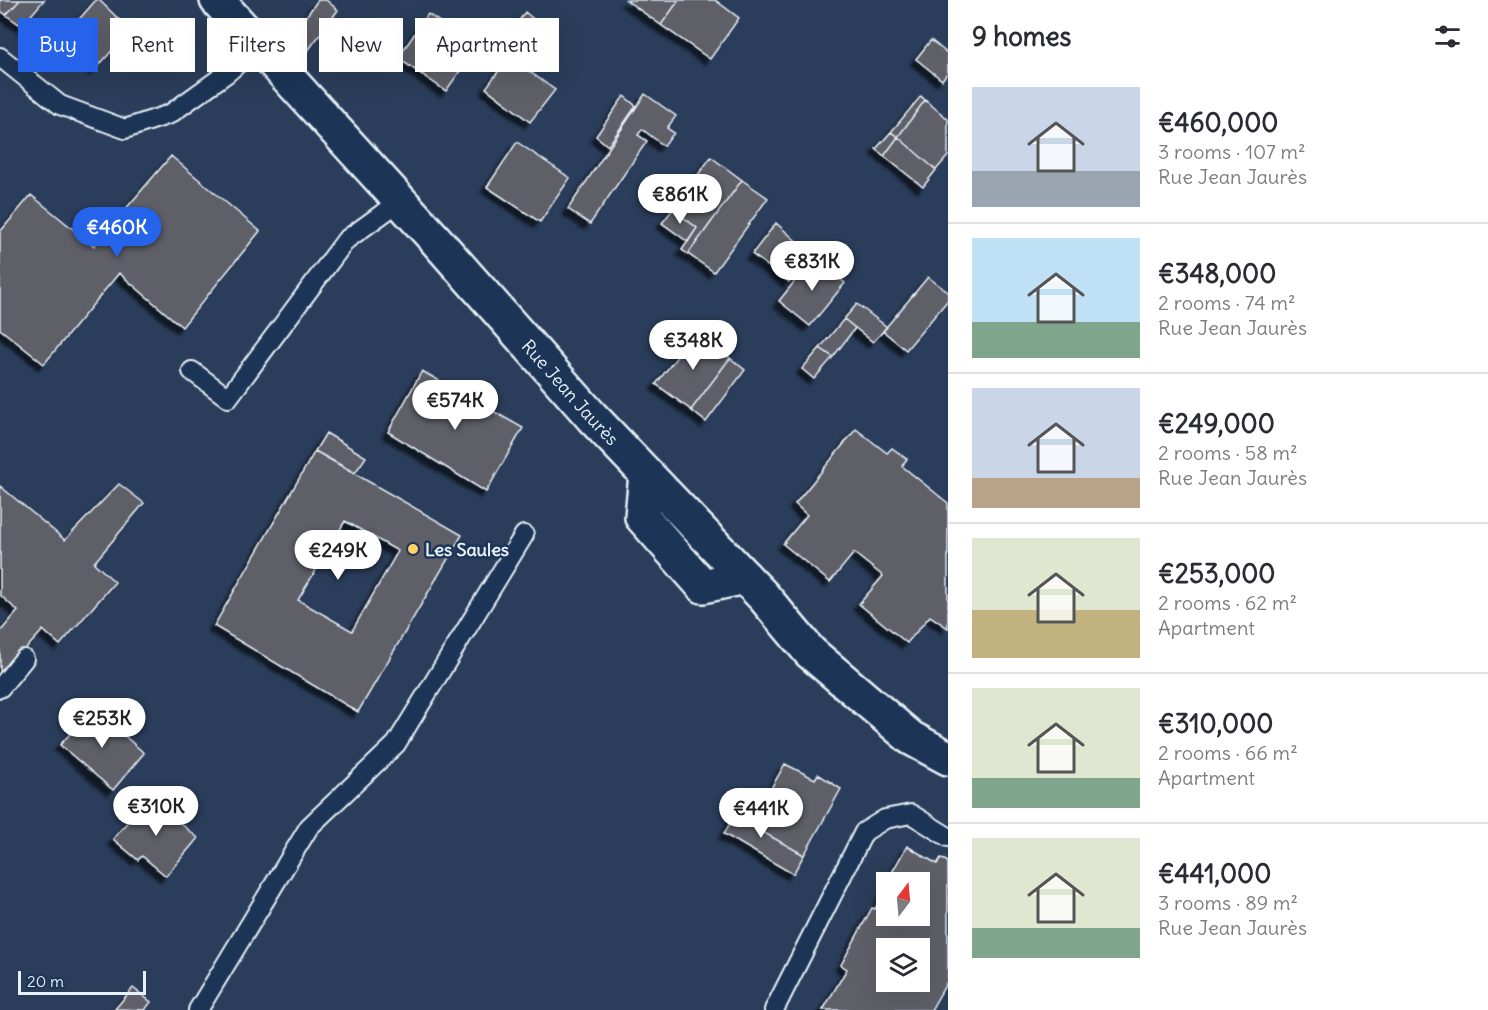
<!DOCTYPE html>
<html lang="en">
<head>
<meta charset="utf-8">
<style>
  :root { --surface:#fff; --page:#f2f2f3; --text:#2b2b33; --muted:#7c7c81; --line:#e1e1e2; --accent:#2563eb }
  body { margin:0; font-family:Delius,sans-serif; background:var(--page); color:var(--text); height:100vh; display:flex; flex-direction:column; font-size:22px; white-space:nowrap }
  * { box-sizing:border-box; margin:0 }
  p { font-size:20px; color:var(--muted) }
  .icon { flex:none; width:33px; height:33px; fill:none; stroke:currentColor; stroke-width:2; stroke-linecap:round; stroke-linejoin:round }
  .map { position:relative; flex:1; overflow:hidden }
  .panel { display:flex; flex-direction:column; background:var(--surface); width:540px }
  .panel>* { flex:none }
  .hud { position:absolute; left:18px; top:18px; width:570px; height:54px; display:flex; gap:12px }
  .needle { width:39px; rotate:16deg }
  .controls { position:absolute; left:876px; top:872px; display:grid; gap:12px }
  .controls a { display:grid; place-items:center; width:54px; height:54px; border-radius:0px; background:var(--surface); box-shadow:0 6px 24px #0002; font-size:30px }
  .scale { position:absolute; left:18px; bottom:15px; width:128px; box-sizing:border-box; padding-left:6px; border:3px solid #e8f1f8; border-top:0; font-size:16px; line-height:21px; white-space:nowrap; color:#e8f1f8; -webkit-text-stroke:4px #1d3557; paint-order:stroke }
  .price { position:absolute; translate:-50% -51px; padding:0 14px; border-radius:21px; background:#fff; color:#222; font-size:20px; line-height:39px; filter:drop-shadow(0 2px 3px #0008) }
  .price::after { content:''; position:absolute; left:50%; top:36px; width:18px; height:14px; margin-left:-9px; background:inherit; clip-path:polygon(0 0,100% 0,50% 100%) }
  .price.on { background:var(--accent); color:#fff }
  ul { padding:0; list-style:none }
  li { display:flex; align-items:center; gap:18px; height:150px; padding:0 24px }
  li+li { border-top:2px solid var(--line) }
  li span { display:grid; place-items:center; flex:none; width:168px; height:120px; border-radius:0px; color:#555 }
  li>.icon { margin-inline-start:auto }
  span .icon { width:72px; height:72px; fill:#fffc; stroke-width:1 }
  li b { font-size:26px }
  h2 { display:flex; justify-content:space-between; align-items:center; height:72px; padding:0 24px; font-size:26px }
  .pill { padding:0 21px; border-radius:0px; background:var(--surface); box-shadow:0 6px 24px #0002; font-size:21px; line-height:54px }
  .pill.on { background:var(--accent); color:#fff }
  main { display:flex; flex:1; min-height:0 }
  .map>svg:first-child { display:block }
  .building { fill:#5e5f68; stroke:#e8f1f8; stroke-width:1.5; fill-rule:evenodd; filter:url(#shadow) }
  .lines { fill:none; stroke-linecap:round; stroke-linejoin:round }
  .service-casing { stroke:#e8f1f8; stroke-width:22 }
  .minor-casing { stroke:#e8f1f8; stroke-width:38 }
  .secondary-casing { stroke:#e8f1f8; stroke-width:38 }
  .service { stroke:#1d3557; stroke-width:18 }
  .minor { stroke:#1d3557; stroke-width:33 }
  .secondary { stroke:#1d3557; stroke-width:33 }
  .poi-dot { fill:#ffd166; stroke:#1d3557; stroke-width:2 }
  .labels { text-anchor:middle; dominant-baseline:central; stroke-width:5; stroke-linejoin:round; paint-order:stroke }
  .street-label { font-size:18px; fill:#e8f1f8; stroke:#1d3557 }
  .poi-label { font-size:18px; font-weight:bold; fill:#e8f1f8; stroke:#1d3557; text-anchor:start }
</style>
</head>
<body>
<main>
<div class="map">
<svg width="948" height="1010" viewBox="0 0 948 1010">
  <defs>
    <filter id="shadow"><feDropShadow dx="-5.5" dy="5.5" stdDeviation="1.5" flood-color="#0009"/></filter>
  </defs>
  <rect width="100%" height="100%" fill="#2a3d5a"/>
  <filter id="ink" filterUnits="userSpaceOnUse"><feTurbulence type="fractalNoise" baseFrequency=".0167" numOctaves="2"/><feDisplacementMap in="SourceGraphic" scale="12" xChannelSelector="R" yChannelSelector="G"/><feConvolveMatrix kernelMatrix="1 2 1 2 8 2 1 2 1" color-interpolation-filters="sRGB"/></filter>
  <g filter="url(#ink)">
    <path class="building" d="M 0,0 L 20,0 L 6,15 L 0,10 Z
      M 20,0 L 44,0 L 22,26 L 6,15 Z
      M 96,0 L 99,0 L 130,30 L 95,70 L 61,40 Z
      M 318,0 L 326,0 L 338,10 L 307,52 L 292,36 Z
      M 626,0 L 679,0 L 661,25 Z
      M 679,0 L 715,0 L 739,18 L 710,59 L 661,25 Z
      M 525,12 L 545,29 L 529,53 L 507,38 Z
      M 428,14 L 477,47 L 446,91 L 398,58 Z
      M 931,40 L 948,54 L 948,72 L 942,80 L 916,59 Z
      M 509,57 L 555,90 L 530,122 L 486,88 Z
      M 645,94 L 676,116 L 667,128 L 674,133 L 664,146 L 642,129 L 638,135 L 647,141 L 590,224 L 568,209 Z
      M 624,96 L 636,106 L 608,146 L 596,136 Z
      M 921,96 L 925,100 L 898,137 L 891,132 Z
      M 925,100 L 948,119 L 948,156 L 936,170 L 898,137 Z
      M 891,132 L 898,137 L 884,156 L 876,149 Z
      M 898,137 L 936,170 L 923,187 L 884,156 Z
      M 517,142 L 570,178 L 540,222 L 487,187 Z
      M 171,156 L 260,231 L 182,327 L 119,273 L 44,364 L 0,329 L 0,232 L 31,195 L 94,246 Z
      M 711,157 L 742,180 L 688,254 L 682,250 L 697,228 L 673,209 Z
      M 742,180 L 768,198 L 714,272 L 688,254 Z
      M 673,209 L 697,228 L 688,242 L 662,223 Z
      M 776,223 L 810,253 L 789,282 L 752,254 Z
      M 814,257 L 845,283 L 810,326 L 779,301 Z
      M 928,277 L 948,292 L 948,300 L 906,350 L 883,331 Z
      M 857,304 L 887,327 L 873,342 L 844,319 Z
      M 844,319 L 855,328 L 833,357 L 820,348 Z
      M 695,333 L 730,358 L 691,410 L 656,384 Z
      M 820,348 L 833,357 L 814,379 L 802,369 Z
      M 730,358 L 745,370 L 706,422 L 691,410 Z
      M 422,371 L 523,428 L 486,492 L 388,432 Z
      M 856,429 L 887,453 L 892,448 L 907,459 L 902,466 L 948,503 L 948,628 L 930,616 L 907,643 L 859,604 L 883,576 L 854,553 L 830,582 L 783,544 L 807,515 L 795,504 Z
      M 326,433 L 366,457 L 355,473 L 315,451 Z
      M 315,451 L 462,535 L 358,712 L 214,626 ZM 345,521 L 398,551 L 352,631 L 298,600 Z
      M 119,484 L 144,503 L 94,563 L 115,582 L 60,645 L 43,630 L 0,677 L 0,632 L 18,611 L 0,595 L 0,486 L 65,540 Z
      M 93,708 L 144,753 L 113,790 L 60,745 Z
      M 785,764 L 815,779 L 818,774 L 841,789 L 804,855 L 750,825 Z
      M 149,797 L 198,838 L 166,876 L 142,856 L 138,860 L 113,839 Z
      M 744,798 L 759,807 L 750,825 L 804,855 L 793,874 L 724,834 Z
      M 907,846 L 937,864 L 941,858 L 948,862 L 948,980 L 931,1010 L 823,1010 L 847,969 L 841,965 L 872,908 L 875,909 L 886,888 L 886,915 L 920,915 L 920,882 L 890,882 L 892,877 L 890,876 ZM 886,948 L 920,948 L 920,981 L 886,981 Z
      M 133,988 L 151,1002 L 145,1010 L 115,1009 Z"/>
    <g class="lines">
      <g class="service-casing">
        <path id="service" d="M 0,57 L 60,105 L 125,129 L 170,114 L 227,73 L 259,45
          M 192,371 L 228,398 L 346,240 L 400,201
          M 0,688 L 24,659
          M 198,1010 L 309,827 L 396,744 L 524,535
          M 774,1010 L 864,832 L 885,819 L 911,814 L 948,837"/>
      </g>
      <g class="minor-casing">
        <path id="minor" d="M 646,474 L 642,517 L 703,586 L 745,577"/>
      </g>
      <g class="secondary-casing">
        <g id="secondary">
          <path id="s1" d="M 217,0 L 434,238 L 592,417 L 764,597 L 810,652 L 911,738 L 948,758"/>
        </g>
      </g>
      <use href="#service" class="service"/>
      <use href="#minor" class="minor"/>
      <use href="#secondary" class="secondary"/>
    </g>
  </g>
  <circle class="poi-dot" cx="413" cy="549" r="6"/>
  <g class="labels">
    <g class="street-label">
      <text stroke="none"><textPath href="#s1" startOffset="528">Rue Jean Jaurès</textPath></text>
    </g>
    <g class="poi-label">
      <text x="425" y="549">Les Saules</text>
    </g>
  </g>
</svg>
<div class="controls">
<a><svg class="needle" viewBox="-14 -14 28 28"><path d="M0-13l5 13h-10z" fill="#e53935"/><path d="M0 13l5-13h-10z" fill="#7c7c81"/></svg></a>
<a><svg class="icon" aria-label="layers" viewBox="0 0 24 24"><path d="M12 4l9 5-9 5-9-5zM3 14l9 5 9-5"/></svg></a>
</div>
<div class="scale">20 m</div>
<b class="price" style="left:680px;top:225px">€861K</b>
<b class="price on" style="left:117px;top:258px">€460K</b>
<b class="price" style="left:812px;top:292px">€831K</b>
<b class="price" style="left:693px;top:371px">€348K</b>
<b class="price" style="left:455px;top:431px">€574K</b>
<b class="price" style="left:338px;top:581px">€249K</b>
<b class="price" style="left:102px;top:749px">€253K</b>
<b class="price" style="left:156px;top:837px">€310K</b>
<b class="price" style="left:761px;top:839px">€441K</b>
<div class="hud">
<a class="pill on">Buy</a>
<a class="pill">Rent</a>
<a class="pill">Filters</a>
<a class="pill">New</a>
<a class="pill">Apartment</a>
</div>
</div>
<section class="panel">
<h2>9 homes<svg class="icon" aria-label="filters" viewBox="0 0 24 24"><path d="M4 7h16M4 17h16"/><circle cx="9" cy="7" r="2"/><circle cx="15" cy="17" r="2"/></svg></h2>
<ul>
<li><span style="background:linear-gradient(#c9d6e8 70%,#9aa5b1 0)"><svg class="icon" aria-label="home" viewBox="0 0 24 24"><path d="M3 11l9-7 9 7M6 9v11h12V9"/></svg></span><div><b>€460,000</b><p>3 rooms · 107 m²</p><p>Rue Jean Jaurès</p></div></li>
<li><span style="background:linear-gradient(#bfe0f5 70%,#7fa58c 0)"><svg class="icon" aria-label="home" viewBox="0 0 24 24"><path d="M3 11l9-7 9 7M6 9v11h12V9"/></svg></span><div><b>€348,000</b><p>2 rooms · 74 m²</p><p>Rue Jean Jaurès</p></div></li>
<li><span style="background:linear-gradient(#c9d6e8 75%,#b9a48a 0)"><svg class="icon" aria-label="home" viewBox="0 0 24 24"><path d="M3 11l9-7 9 7M6 9v11h12V9"/></svg></span><div><b>€249,000</b><p>2 rooms · 58 m²</p><p>Rue Jean Jaurès</p></div></li>
<li><span style="background:linear-gradient(#dfe7d0 60%,#c2b280 0)"><svg class="icon" aria-label="home" viewBox="0 0 24 24"><path d="M3 11l9-7 9 7M6 9v11h12V9"/></svg></span><div><b>€253,000</b><p>2 rooms · 62 m²</p><p>Apartment</p></div></li>
<li><span style="background:linear-gradient(#dfe7d0 75%,#7fa58c 0)"><svg class="icon" aria-label="home" viewBox="0 0 24 24"><path d="M3 11l9-7 9 7M6 9v11h12V9"/></svg></span><div><b>€310,000</b><p>2 rooms · 66 m²</p><p>Apartment</p></div></li>
<li><span style="background:linear-gradient(#dfe7d0 75%,#7fa58c 0)"><svg class="icon" aria-label="home" viewBox="0 0 24 24"><path d="M3 11l9-7 9 7M6 9v11h12V9"/></svg></span><div><b>€441,000</b><p>3 rooms · 89 m²</p><p>Rue Jean Jaurès</p></div></li>
</ul>
</section>
</main>
</body>
</html>
